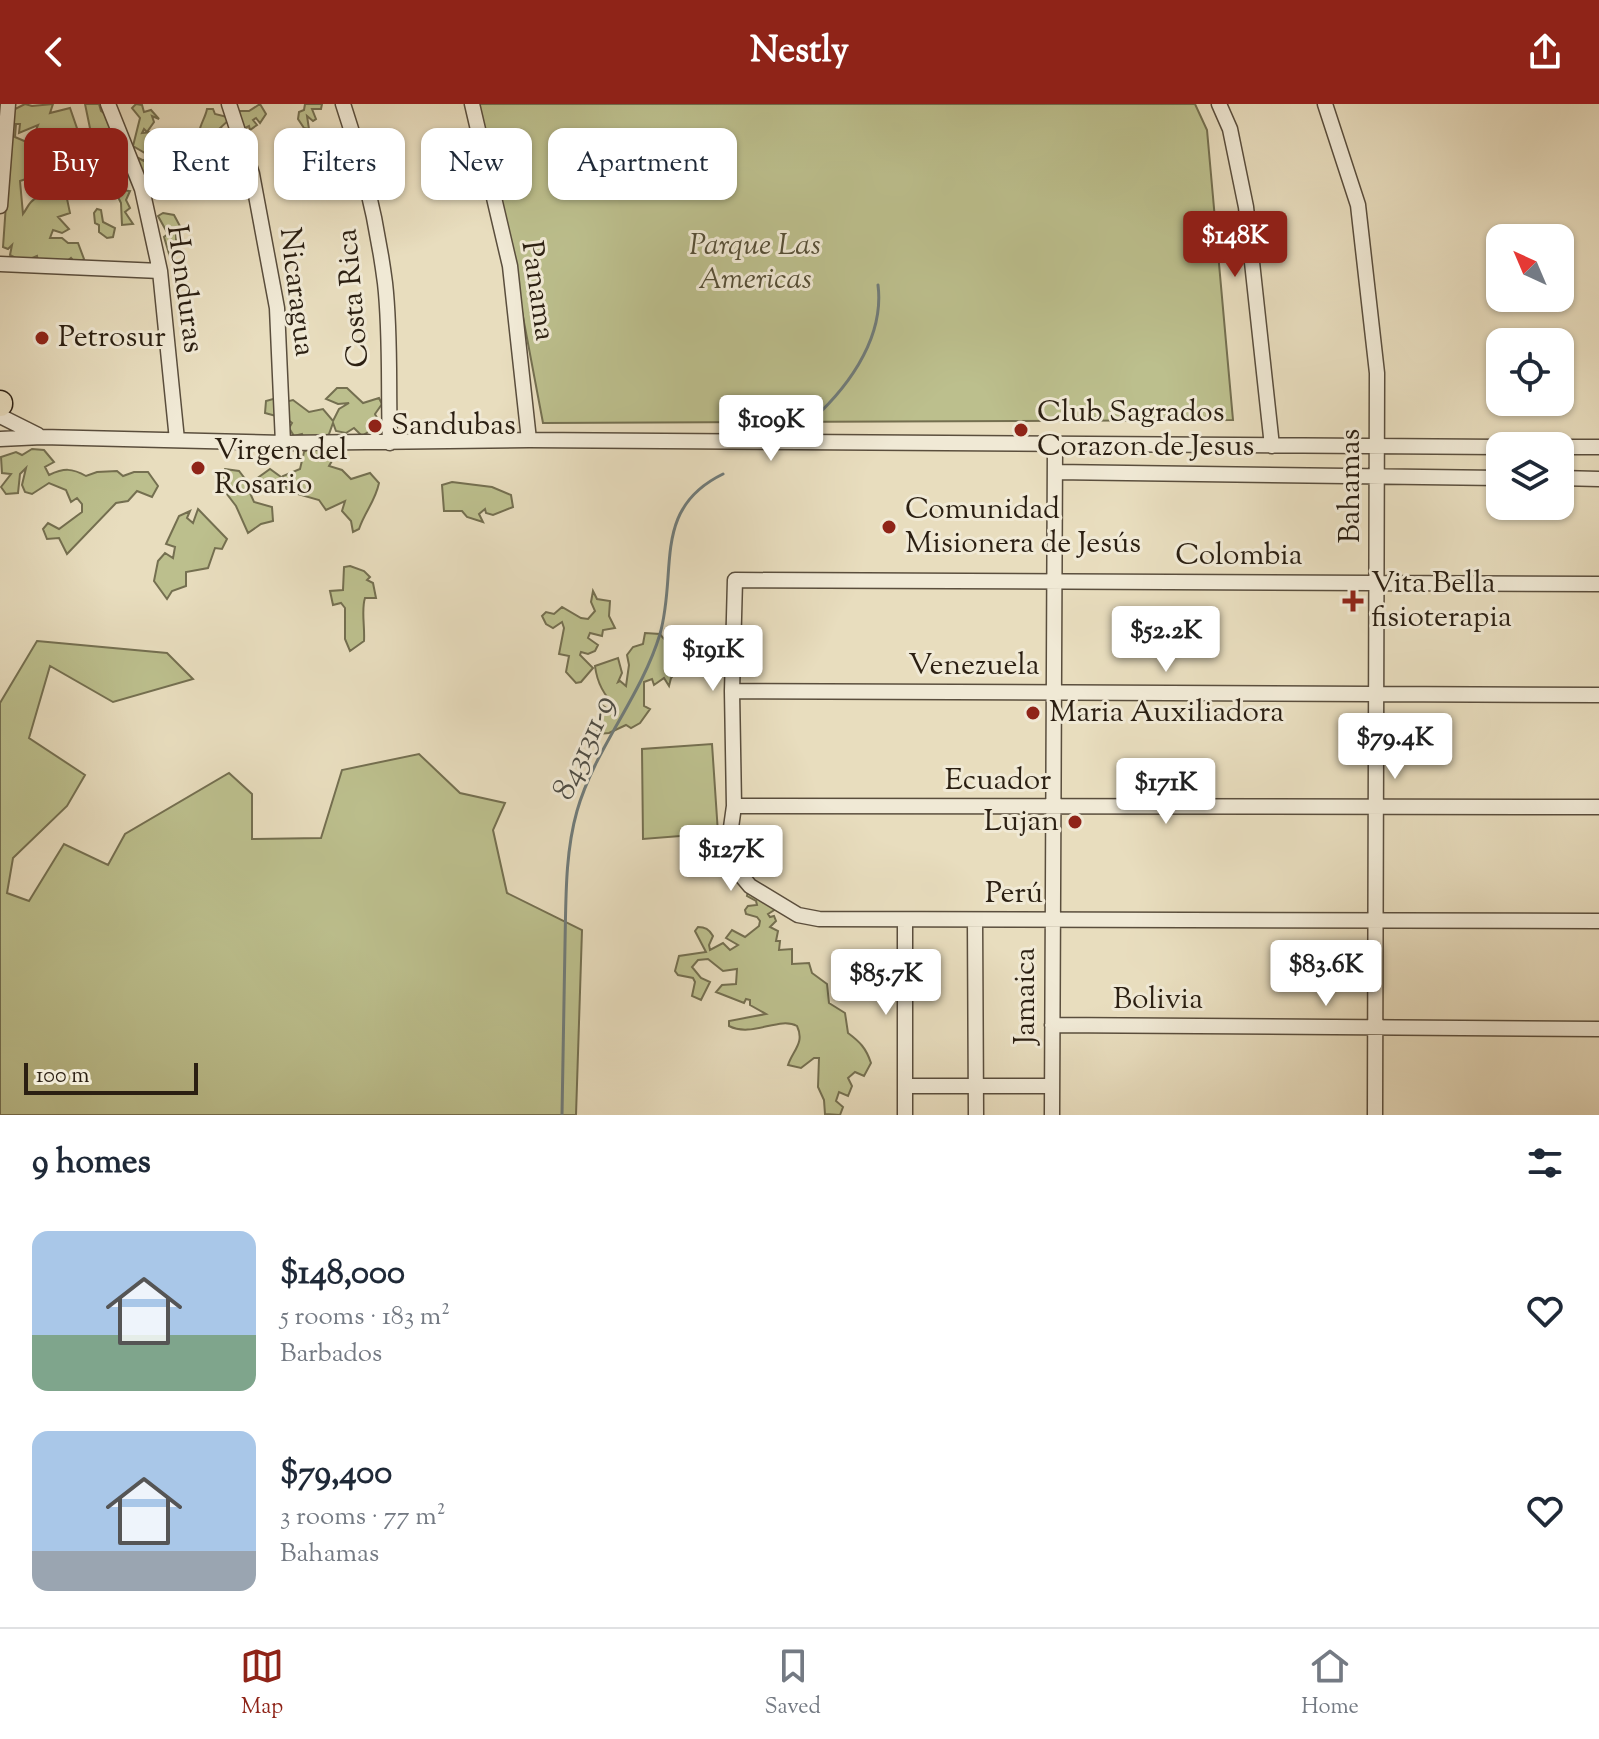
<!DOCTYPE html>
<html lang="en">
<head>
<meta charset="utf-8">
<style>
  :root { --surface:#fff; --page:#f6f6f7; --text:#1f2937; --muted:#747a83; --line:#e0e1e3; --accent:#8f2418 }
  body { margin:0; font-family:"Sorts Mill Goudy",serif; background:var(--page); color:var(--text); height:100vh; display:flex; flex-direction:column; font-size:30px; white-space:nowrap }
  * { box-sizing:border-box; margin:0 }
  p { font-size:26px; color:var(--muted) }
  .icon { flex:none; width:44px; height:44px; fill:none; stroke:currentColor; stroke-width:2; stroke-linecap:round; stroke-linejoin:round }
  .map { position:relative; height:1011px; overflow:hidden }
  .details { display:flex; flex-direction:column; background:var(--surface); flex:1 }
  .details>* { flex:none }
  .hud { position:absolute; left:24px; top:24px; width:800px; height:72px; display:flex; gap:16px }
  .needle { width:52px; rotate:316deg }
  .fabs { position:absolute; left:1486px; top:120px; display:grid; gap:16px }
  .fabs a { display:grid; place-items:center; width:88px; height:88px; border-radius:16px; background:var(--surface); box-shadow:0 2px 6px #0004; font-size:40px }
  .scale { position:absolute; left:24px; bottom:20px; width:174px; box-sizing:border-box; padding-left:8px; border:4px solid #2b1f12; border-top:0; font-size:22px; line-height:28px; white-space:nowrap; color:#2b1f12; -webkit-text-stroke:6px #f0e9d5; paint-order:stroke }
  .price { position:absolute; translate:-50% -68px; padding:0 18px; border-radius:8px; background:#fff; color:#222; font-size:26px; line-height:52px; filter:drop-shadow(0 2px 4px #0008) }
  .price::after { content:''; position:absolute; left:50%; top:48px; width:24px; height:18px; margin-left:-12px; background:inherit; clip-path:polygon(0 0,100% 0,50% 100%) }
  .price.current { background:var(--accent); color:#fff }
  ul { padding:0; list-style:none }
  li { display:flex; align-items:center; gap:24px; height:200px; padding:0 32px }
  li span { display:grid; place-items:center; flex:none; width:224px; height:160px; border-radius:16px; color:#555 }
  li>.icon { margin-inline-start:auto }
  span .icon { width:96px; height:96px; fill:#fffc; stroke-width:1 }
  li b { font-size:34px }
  h2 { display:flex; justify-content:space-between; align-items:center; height:96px; padding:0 32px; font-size:34px }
  .chip { padding:0 28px; border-radius:16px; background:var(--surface); box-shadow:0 2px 6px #0004; font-size:28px; line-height:72px }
  .chip.current { background:var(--accent); color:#fff }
  header { display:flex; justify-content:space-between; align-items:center; height:104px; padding:0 32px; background:var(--accent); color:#fff; font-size:36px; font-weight:800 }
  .menu { display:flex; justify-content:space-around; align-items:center; height:112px; border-top:2px solid var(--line); background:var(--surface); font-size:22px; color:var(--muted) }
  .menu a { display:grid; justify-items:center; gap:4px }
  .menu .current { color:var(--accent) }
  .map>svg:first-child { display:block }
  .green { fill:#bcbf8d; stroke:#746f50; stroke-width:2 }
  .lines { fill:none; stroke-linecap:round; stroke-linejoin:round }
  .stream { stroke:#707b79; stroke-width:3 }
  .minor-casing { stroke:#5a4e3d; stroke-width:17 }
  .trunk-casing { stroke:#2b1f12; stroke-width:27 }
  .minor { stroke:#f0e9d5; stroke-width:14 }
  .trunk { stroke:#e8ddbe; stroke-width:24 }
  .poi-dot { fill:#8f2418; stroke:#f0e9d5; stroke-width:3 }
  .labels { text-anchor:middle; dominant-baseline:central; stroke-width:6; stroke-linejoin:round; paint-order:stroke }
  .park-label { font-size:30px; font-style:italic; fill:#564f37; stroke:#f0e9d5 }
  .street-label { font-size:30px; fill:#2b1f12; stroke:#f0e9d5 }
  .poi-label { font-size:30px; fill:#2b1f12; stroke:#f0e9d5; text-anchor:start }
  .water-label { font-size:32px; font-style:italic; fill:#4e4d45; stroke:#f0e9d5 }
</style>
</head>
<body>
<header><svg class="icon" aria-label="back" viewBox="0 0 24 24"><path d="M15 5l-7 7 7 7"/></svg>Nestly<svg class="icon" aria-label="share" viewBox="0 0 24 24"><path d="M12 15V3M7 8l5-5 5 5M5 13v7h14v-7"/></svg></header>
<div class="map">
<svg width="1599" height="1011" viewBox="0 0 1599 1011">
  <rect width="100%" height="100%" fill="#e8ddbe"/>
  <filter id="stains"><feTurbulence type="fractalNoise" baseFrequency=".0025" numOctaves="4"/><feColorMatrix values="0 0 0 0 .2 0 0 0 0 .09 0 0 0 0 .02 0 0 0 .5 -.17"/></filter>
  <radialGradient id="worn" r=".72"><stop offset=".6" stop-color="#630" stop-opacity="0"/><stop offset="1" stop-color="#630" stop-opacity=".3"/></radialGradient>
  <path class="green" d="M 25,0 L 32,2 L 53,0 L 50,9 L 70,4 L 78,27 L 91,29 L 85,0 L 99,0 L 101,7 L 108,12 L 115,36 L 100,35 L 95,40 L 96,47 L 74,46 L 68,38 L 68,32 L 52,30 L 46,34 L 36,26 L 38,21 L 19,29 L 20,20 L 16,20 L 15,33 L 29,39 L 34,50 L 32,66 L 37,73 L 32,82 L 26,75 L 20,77 L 23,110 C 26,106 28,101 31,98 C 38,90 57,88 66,90 L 70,109 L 58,113 L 69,125 L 62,129 L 53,126 L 50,134 L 62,134 L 68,139 L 78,139 L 84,155 L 77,161 L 71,154 L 66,158 L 39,162 L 37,152 L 23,158 L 10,151 L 12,141 L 8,145 L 3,143 L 12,14 L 15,5 Z
    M 136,0 L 142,1 L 144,8 L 151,6 L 159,15 L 152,12 L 154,18 L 147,28 L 144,25 L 142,29 L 152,28 C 155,37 154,44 145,49 L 133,42 L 140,14 L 132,4 Z
    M 260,0 L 266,10 L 260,19 L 256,14 L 253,16 L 257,21 L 250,26 L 249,22 L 245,24 L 249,29 L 246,33 L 237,11 L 239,7 L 249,7 Z
    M 305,0 L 322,0 L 321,5 L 312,5 L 316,15 L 313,17 L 307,12 L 309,25 L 304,24 L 298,15 L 299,8 L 304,6 Z
    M 468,0 L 1195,0 L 1207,26 L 1233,316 L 543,319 L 488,27 L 488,45 Z
    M 207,5 L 213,5 L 215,10 L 231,14 L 220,24 L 234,29 L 236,39 L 221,47 L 241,64 L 223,73 L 216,73 L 208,65 L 209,56 L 217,49 L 207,45 L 206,37 L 204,38 C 193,28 205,17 207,5 Z
    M 115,46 L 120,52 L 112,62 L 122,63 L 121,79 L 102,78 L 101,67 L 99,70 L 95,66 L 93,55 L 103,54 L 104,47 Z
    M 154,48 L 159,51 L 164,63 L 160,71 L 151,71 L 144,76 L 133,51 L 144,57 L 146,52 Z
    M 159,73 L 164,76 L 166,84 L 173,85 L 176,91 L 169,92 L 161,90 L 157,93 L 154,89 L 154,74 Z
    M 120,86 L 130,87 L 126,96 L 130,104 L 125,108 L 133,120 L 122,121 L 121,99 L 117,91 Z
    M 97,105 L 101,106 L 103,118 L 115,124 L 113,133 L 107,134 L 99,128 L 99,121 L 95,119 L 94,109 Z
    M 163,109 L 174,111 L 181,124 L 176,129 L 176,144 L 170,153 L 164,133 L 168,130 L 158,112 Z
    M 337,284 L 347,284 L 363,299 L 379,294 L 382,300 L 375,310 L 378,316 L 371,326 L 362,332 L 354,324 L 346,329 L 336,327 L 333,319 L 329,330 L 322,335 L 304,336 L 302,330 L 294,332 L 289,324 L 292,319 L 287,315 L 265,309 L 266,297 L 280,293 L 285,298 L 293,296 L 309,308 L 323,305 L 333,317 L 339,305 L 349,299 L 338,300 L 326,295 Z
    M 318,339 L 335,352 L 329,362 L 342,366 L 351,375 L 370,369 L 379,379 C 375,398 365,407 359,425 L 353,428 L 351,417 L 342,407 L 345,397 L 326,406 L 319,396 L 287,387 L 283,372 L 300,365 L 304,348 Z
    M 32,345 L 44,346 L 54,358 L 45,363 L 49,371 C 64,364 72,364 86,372 L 97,368 L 117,367 L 123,372 L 134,368 L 148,368 L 158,382 L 152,393 L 137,387 L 128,397 L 116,399 L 67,450 L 59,434 L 47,435 L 43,425 L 48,419 L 59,425 L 82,408 L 82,400 L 77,394 L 71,398 L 66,386 L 49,379 L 32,390 L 25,388 L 22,381 L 26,364 L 20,370 L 18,389 L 6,390 L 1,383 L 11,370 L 2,369 L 1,353 L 16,348 L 22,351 Z
    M 225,365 L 239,367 L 249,380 L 270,365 L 281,373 L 280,383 L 271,390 L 262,380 L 250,389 L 254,398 L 272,403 L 273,417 L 261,420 L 248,429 L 236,402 L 220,381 Z
    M 452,378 L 492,383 L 511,391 L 513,403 L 493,411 L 486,409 L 485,405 L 479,410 L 483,418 L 467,413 L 462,407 L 444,407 L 442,381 Z
    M 198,405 L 227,435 L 222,445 L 215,444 L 208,464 L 186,468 L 186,482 L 172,487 L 167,495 L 154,477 L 158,457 L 165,449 L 173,454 L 175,443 L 166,440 L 179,412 L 190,407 L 187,414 L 193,419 Z
    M 350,462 L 364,467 L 370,473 L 367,476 L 373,479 L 376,494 L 365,494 C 361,506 365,522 364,537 L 350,547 L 345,535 L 345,504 L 341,499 L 333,501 L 330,487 L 343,486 L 344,463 Z
    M 593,487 L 597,495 L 610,497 L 609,512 L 615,524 L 603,526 L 602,532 L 590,529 L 588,534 L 598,541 L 595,547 L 588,550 L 581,548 L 580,551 L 593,564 L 581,578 L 576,579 L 566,568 L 569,552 L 559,550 L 564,524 L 562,518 L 553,524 L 546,520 L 542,512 L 546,508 L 554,510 L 562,503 L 581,514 L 588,515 L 595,507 L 591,498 Z
    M 645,529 L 660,530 C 666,540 680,545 688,554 L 671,574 L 669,582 L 664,574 L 654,581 L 652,575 L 644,578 L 644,602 L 650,605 L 640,619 L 631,624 L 626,621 L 609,629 L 598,630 L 597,624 L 603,615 L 600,608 L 602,601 L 608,605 L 616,602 C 604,592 597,578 595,562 L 618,554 L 622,569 L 618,578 L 620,577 L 626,582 L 629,561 L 627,551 L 633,543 L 643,540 Z
    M 37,537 L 167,549 L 193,575 L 113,598 L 50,562 L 29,634 L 85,671 L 67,702 L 13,754 L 7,789 L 29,797 L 64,740 L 108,761 L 125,730 L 229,669 L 252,690 L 252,735 L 321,734 L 342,666 L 419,650 L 460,689 L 505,699 L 493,726 L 507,789 L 582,826 L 576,1011 L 0,1011 L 0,599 Z
    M 712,640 L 718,729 L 643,735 L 642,645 Z
    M 748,787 L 776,805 L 768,810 L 770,813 L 774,812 L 776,817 L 770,823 L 778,827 L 776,837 L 780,837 L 779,846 L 792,845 L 792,860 L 809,859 L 812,869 L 827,880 L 829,899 L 845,909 L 848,929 C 860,938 866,944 871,959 L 864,972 L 855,968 L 848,974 L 852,982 L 848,992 L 839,988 L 836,997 L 843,1003 L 840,1011 L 825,1010 L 824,996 L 818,983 L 819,954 L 814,954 L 801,964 L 788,961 C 793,946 805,939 797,922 C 779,912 752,934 729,922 L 729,917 L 766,910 L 750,901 L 750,896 L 746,895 L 744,899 L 716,888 L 722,881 L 736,880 L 737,865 L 723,867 L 708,855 L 698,856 L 692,863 L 701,874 L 710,878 L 701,896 L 692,892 L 695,878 L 693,874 L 678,871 L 675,867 L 679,852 L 706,848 L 695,827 L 698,823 C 705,823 709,825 713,832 L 709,841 L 710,846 L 723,839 L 730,846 L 738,841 L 726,834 L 732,826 L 745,833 L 759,822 L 760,817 L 757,813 L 746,810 L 745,806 L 748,802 L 757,801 L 756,797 L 747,792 Z"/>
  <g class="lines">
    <path class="stream" d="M 804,323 C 844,289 885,237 878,181
      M 562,1011 C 563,954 564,897 565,840 C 566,796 565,749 577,707 C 595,644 641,593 660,530 C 678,467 651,405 723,370"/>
    <g class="minor-casing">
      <path id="minor" d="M 108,0 L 142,85 L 160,167 L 177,336
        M 229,0 L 252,70 L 277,204 L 283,339
        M 343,0 C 363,58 377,118 385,179 C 391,231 388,286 390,339
        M 472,0 L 510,162 L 529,336
        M 1219,0 L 1230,25 L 1246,103 L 1272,342
        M 1325,0 L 1358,101 L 1377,269 L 1375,1011
        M 0,102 L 8,0
        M 0,160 L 160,167
        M 0,312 L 38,331
        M 0,335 L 42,333 L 283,339 L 529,336 L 1500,343
        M 1560,343 L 1599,343
        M 1055,368 L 1500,374
        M 1560,374 L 1599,375
        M 1599,480 L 735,476 L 732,587 L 734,702 L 728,745 L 734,763 L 750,782 L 798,811 L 819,815 L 1599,817
        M 732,587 L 1599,591
        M 734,702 L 1599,703
        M 905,816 L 905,1011
        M 975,816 L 976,1011
        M 1052,921 L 1599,925
        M 905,982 L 1052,982
        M 1052,1011 L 1055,341"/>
    </g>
    <g class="trunk-casing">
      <path id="trunk" d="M 0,299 L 0,300"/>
    </g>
    <use href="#minor" class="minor"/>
    <use href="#trunk" class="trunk"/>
  </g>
  <g class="poi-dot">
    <circle cx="42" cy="234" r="8"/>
    <circle cx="375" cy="322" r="8"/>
    <circle cx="1021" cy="326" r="8"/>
    <circle cx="198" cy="364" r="8"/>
    <circle cx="889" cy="423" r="8"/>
    <path d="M1349 485h8v8h8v8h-8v8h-8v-8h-8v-8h8z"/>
    <circle cx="1033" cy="609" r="8"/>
    <circle cx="1075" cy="718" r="8"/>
  </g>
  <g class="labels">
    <g class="park-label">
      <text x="755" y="142">Parque Las<tspan x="755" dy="34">Americas</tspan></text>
    </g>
    <g class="street-label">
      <text transform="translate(184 185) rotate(82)">Honduras</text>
      <text transform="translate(537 187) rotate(82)">Panama</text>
      <text transform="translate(296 188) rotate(83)">Nicaragua</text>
      <text transform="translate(354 194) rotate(-95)">Costa Rica</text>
      <text transform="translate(1351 382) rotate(-90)">Bahamas</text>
      <text x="1239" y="452">Colombia</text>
      <text x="974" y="562">Venezuela</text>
      <text x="998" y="677">Ecuador</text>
      <text x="1014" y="790">Perú</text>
      <text transform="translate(1026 892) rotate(-90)">Jamaica</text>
      <text x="1158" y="896">Bolivia</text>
    </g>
    <g class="poi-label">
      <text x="58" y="234">Petrosur</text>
      <text x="1037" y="309">Club Sagrados<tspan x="1037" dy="34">Corazon de Jesus</tspan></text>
      <text x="391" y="322">Sandubas</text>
      <text x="214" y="347">Virgen del<tspan x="214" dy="34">Rosario</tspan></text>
      <text x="905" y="406">Comunidad<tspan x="905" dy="34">Misionera de Jesús</tspan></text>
      <text x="1371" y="480">Vita Bella<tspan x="1371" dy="34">fisioterapia</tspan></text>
      <text x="1049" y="609">Maria Auxiliadora</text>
      <text x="1059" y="718" text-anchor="end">Lujan</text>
    </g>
    <g class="water-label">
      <text transform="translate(585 644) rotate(-66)">8431311-9</text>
    </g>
  </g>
  <rect width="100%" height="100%" filter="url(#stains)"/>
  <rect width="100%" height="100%" fill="url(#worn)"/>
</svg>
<div class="fabs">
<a><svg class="needle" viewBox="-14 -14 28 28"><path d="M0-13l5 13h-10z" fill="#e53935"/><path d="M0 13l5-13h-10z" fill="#747a83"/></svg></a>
<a><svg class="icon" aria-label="locate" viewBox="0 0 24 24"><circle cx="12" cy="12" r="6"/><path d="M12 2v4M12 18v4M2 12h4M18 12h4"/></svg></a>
<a><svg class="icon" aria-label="layers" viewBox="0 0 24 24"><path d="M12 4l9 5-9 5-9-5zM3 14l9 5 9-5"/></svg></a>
</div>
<div class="scale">100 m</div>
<b class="price current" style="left:1235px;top:175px">$148K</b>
<b class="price" style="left:771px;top:359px">$109K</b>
<b class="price" style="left:1166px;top:570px">$52.2K</b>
<b class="price" style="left:713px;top:589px">$191K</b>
<b class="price" style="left:1395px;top:677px">$79.4K</b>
<b class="price" style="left:1166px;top:722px">$171K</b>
<b class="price" style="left:731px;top:789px">$127K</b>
<b class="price" style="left:1326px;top:904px">$83.6K</b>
<b class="price" style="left:886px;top:913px">$85.7K</b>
<div class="hud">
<a class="chip current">Buy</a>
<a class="chip">Rent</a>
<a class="chip">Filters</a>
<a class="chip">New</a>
<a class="chip">Apartment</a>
</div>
</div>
<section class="details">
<h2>9 homes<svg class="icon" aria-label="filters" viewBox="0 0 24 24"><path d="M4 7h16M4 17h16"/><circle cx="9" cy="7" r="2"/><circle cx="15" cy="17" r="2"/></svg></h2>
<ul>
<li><span style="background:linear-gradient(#a9c7e8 65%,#7fa58c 0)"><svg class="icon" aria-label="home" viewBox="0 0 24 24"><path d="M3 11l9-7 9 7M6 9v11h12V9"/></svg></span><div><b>$148,000</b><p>5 rooms · 183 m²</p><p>Barbados</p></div><svg class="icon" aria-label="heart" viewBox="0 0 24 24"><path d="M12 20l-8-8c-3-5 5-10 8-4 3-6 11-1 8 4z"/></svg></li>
<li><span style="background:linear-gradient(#a9c7e8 75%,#9aa5b1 0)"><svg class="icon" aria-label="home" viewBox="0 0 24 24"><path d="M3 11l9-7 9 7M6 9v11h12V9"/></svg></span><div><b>$79,400</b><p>3 rooms · 77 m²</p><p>Bahamas</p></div><svg class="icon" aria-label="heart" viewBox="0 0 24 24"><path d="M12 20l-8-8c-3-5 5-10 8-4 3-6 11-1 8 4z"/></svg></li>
</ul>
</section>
<nav class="menu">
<a class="current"><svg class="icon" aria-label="map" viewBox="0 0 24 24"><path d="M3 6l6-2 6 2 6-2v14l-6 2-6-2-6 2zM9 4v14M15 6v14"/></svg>Map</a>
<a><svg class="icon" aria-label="saved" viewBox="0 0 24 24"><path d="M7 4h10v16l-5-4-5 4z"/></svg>Saved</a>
<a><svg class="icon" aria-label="home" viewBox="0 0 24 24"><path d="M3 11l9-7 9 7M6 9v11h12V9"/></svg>Home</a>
</nav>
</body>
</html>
